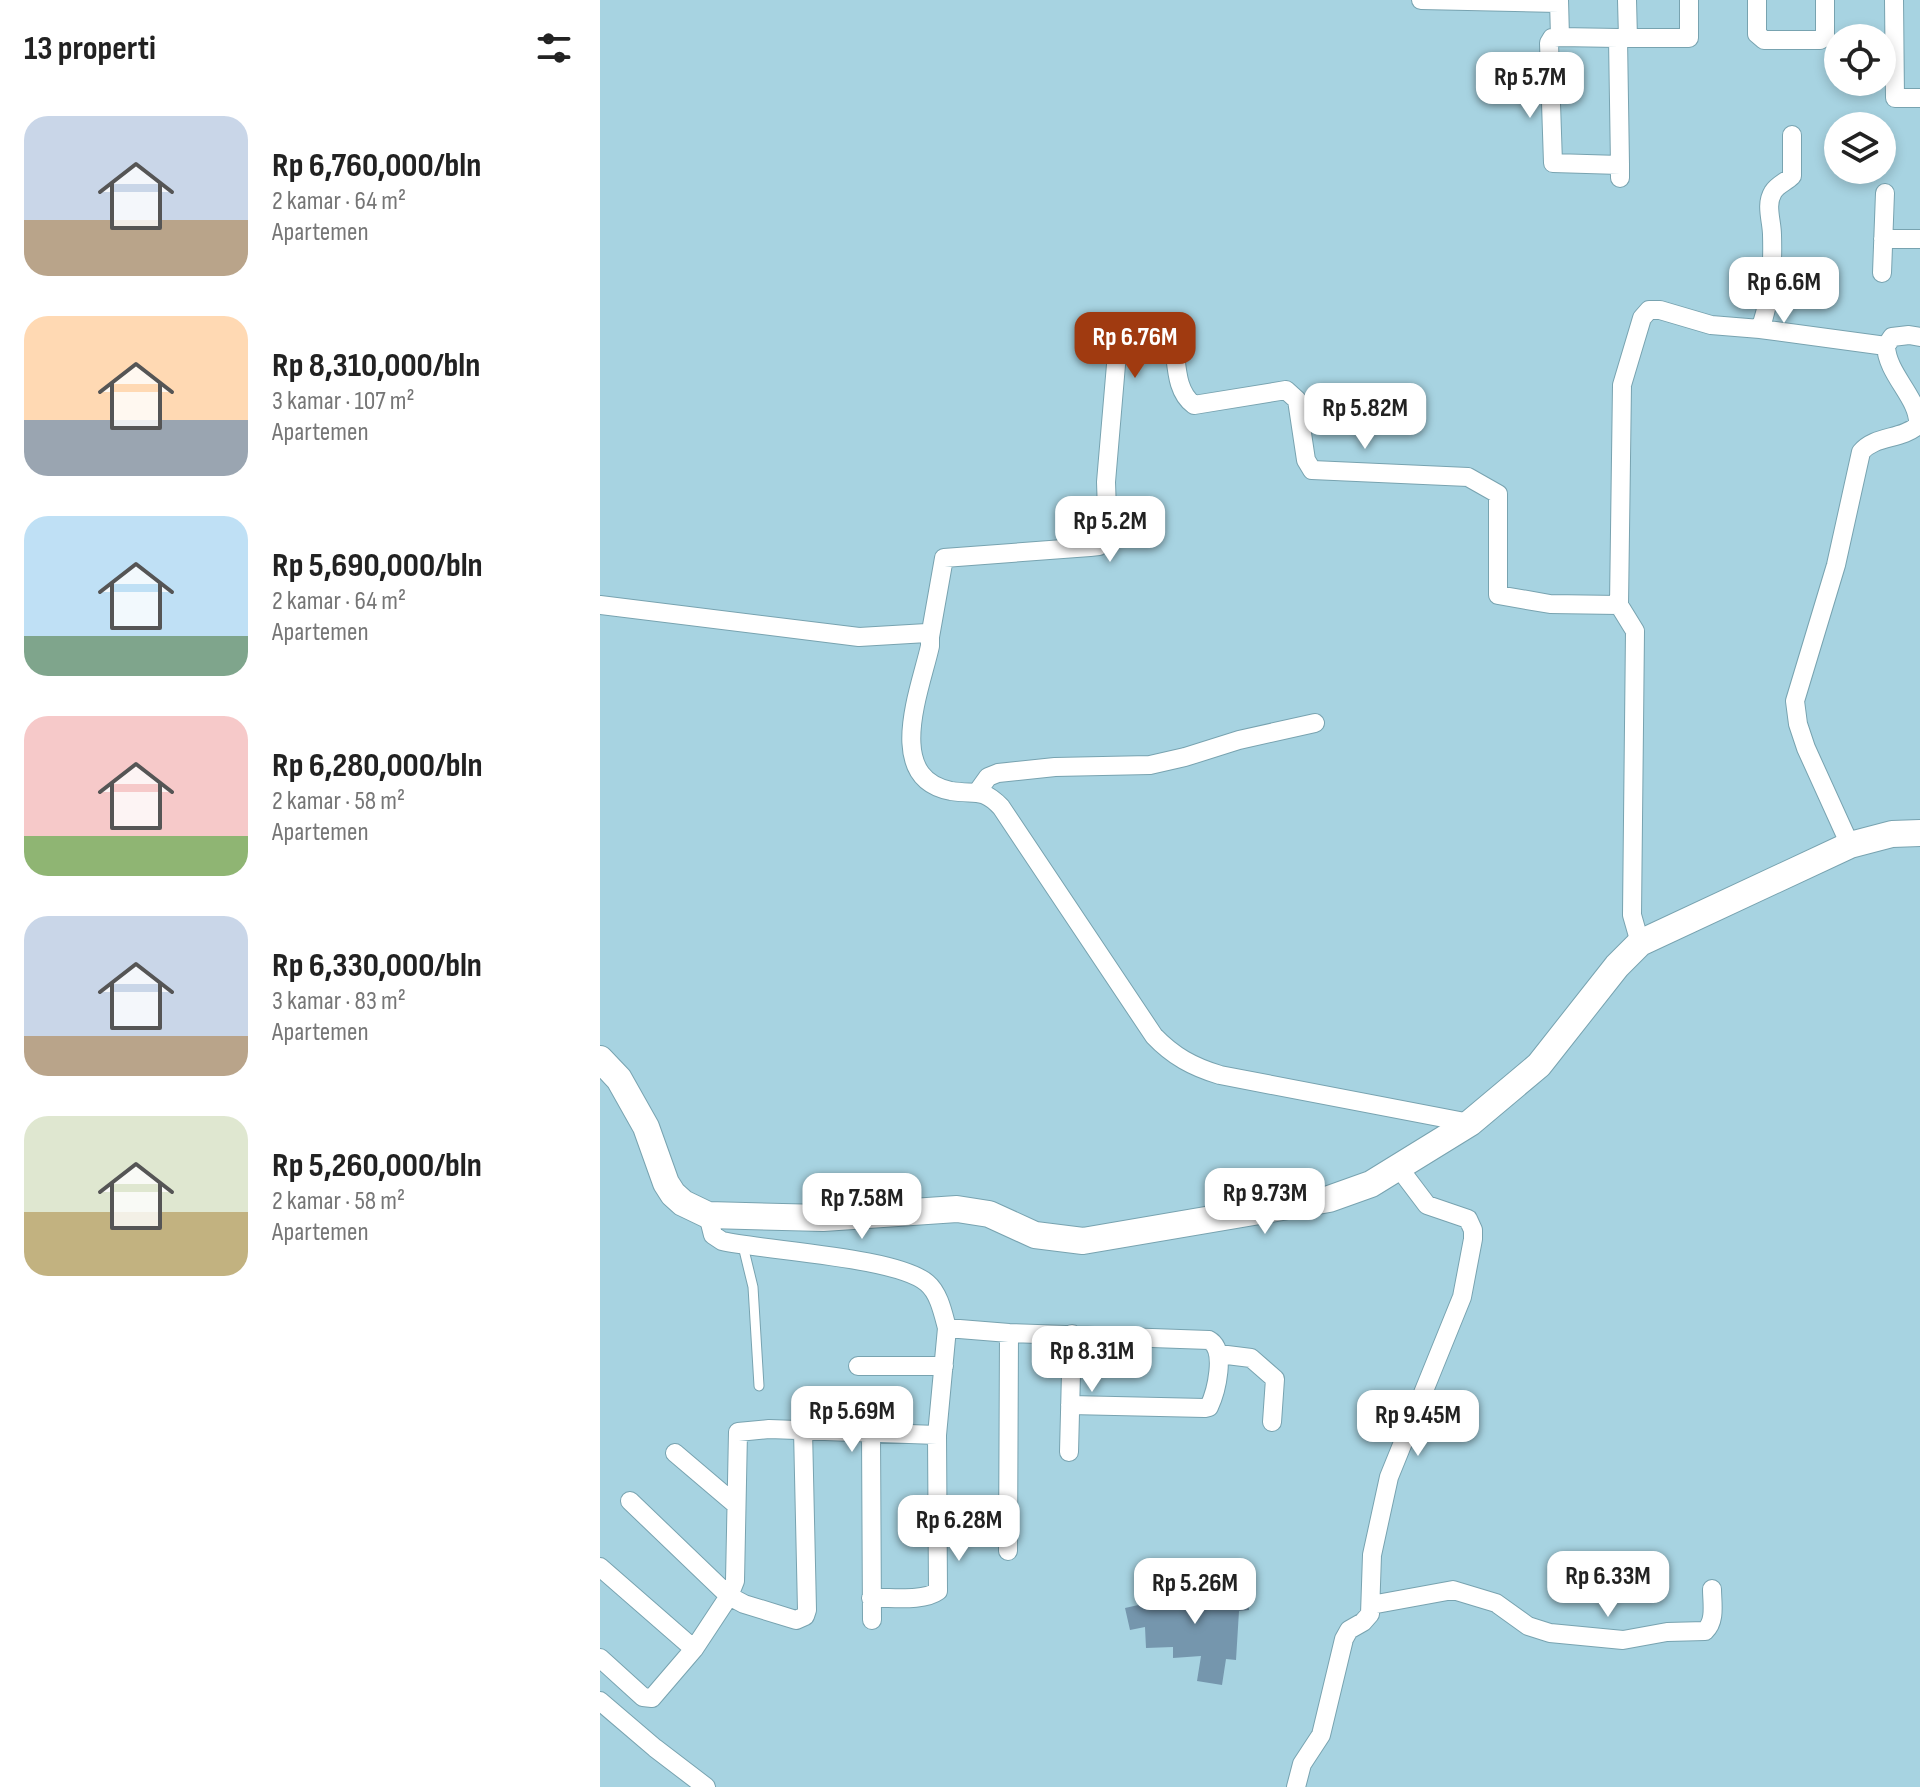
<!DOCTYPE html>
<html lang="id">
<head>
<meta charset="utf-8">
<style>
  :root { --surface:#fff; --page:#f2f2f2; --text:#222; --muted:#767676; --accent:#a03a10 }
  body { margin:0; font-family:"Sofia Sans Condensed",sans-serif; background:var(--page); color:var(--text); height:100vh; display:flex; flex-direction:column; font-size:30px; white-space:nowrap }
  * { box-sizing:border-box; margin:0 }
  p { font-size:26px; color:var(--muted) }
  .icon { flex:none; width:44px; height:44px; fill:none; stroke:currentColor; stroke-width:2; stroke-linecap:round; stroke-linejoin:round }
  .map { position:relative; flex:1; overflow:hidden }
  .details { display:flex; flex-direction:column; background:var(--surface); width:600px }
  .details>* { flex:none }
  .controls { position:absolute; left:1224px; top:24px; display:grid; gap:16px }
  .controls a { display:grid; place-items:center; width:72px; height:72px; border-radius:50%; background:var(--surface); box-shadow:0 4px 12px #0003; font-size:40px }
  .price { position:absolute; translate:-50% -68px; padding:0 18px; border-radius:16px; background:#fff; color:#222; font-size:26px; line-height:52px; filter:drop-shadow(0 2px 4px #0008) }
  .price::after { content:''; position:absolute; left:50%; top:48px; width:24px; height:18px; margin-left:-12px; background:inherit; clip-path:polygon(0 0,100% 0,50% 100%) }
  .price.current { background:var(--accent); color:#fff }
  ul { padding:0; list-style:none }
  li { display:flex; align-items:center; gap:24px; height:200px; padding:0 24px }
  li span { display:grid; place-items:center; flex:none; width:224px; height:160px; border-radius:24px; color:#555 }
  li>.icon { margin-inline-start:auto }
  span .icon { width:96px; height:96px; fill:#fffc; stroke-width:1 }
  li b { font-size:34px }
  h2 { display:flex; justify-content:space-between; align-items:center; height:96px; padding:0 24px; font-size:34px }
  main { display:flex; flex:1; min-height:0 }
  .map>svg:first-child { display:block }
  .building { fill:#7596ad }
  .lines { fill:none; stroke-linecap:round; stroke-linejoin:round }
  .lane-casing { stroke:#78a3b0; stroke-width:11 }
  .street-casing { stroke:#78a3b0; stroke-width:20 }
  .secondary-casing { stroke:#78a3b0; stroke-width:28 }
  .lane { stroke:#fff; stroke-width:9 }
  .street { stroke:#fff; stroke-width:18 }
  .secondary { stroke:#fff; stroke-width:26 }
</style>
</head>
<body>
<main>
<section class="details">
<h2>13 properti<svg class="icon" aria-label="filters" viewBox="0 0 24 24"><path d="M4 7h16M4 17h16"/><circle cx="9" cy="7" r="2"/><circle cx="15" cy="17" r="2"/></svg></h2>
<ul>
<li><span style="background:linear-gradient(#c9d6e8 65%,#b9a48a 0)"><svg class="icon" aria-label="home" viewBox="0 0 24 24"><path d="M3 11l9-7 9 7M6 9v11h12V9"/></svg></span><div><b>Rp 6,760,000/bln</b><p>2 kamar · 64 m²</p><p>Apartemen</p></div></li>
<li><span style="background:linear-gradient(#ffd9b3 65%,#9aa5b1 0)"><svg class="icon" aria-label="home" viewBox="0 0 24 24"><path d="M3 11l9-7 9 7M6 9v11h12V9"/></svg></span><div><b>Rp 8,310,000/bln</b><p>3 kamar · 107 m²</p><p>Apartemen</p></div></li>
<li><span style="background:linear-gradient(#bfe0f5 75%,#7fa58c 0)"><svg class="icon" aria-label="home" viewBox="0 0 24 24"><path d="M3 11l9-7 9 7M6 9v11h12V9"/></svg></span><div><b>Rp 5,690,000/bln</b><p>2 kamar · 64 m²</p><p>Apartemen</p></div></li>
<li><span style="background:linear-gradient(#f6c9c9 75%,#8fb573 0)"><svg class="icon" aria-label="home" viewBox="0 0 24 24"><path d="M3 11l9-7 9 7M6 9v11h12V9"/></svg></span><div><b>Rp 6,280,000/bln</b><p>2 kamar · 58 m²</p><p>Apartemen</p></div></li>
<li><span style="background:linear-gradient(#c9d6e8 75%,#b9a48a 0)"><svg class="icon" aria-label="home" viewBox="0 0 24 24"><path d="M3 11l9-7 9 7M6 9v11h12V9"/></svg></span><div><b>Rp 6,330,000/bln</b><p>3 kamar · 83 m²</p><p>Apartemen</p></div></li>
<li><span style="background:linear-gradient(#dfe7d0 60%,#c2b280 0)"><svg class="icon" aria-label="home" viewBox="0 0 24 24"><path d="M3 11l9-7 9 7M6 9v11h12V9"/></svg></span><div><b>Rp 5,260,000/bln</b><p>2 kamar · 58 m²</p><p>Apartemen</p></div></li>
</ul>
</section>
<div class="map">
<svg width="1320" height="1787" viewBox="0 0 1320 1787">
  <rect width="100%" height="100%" fill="#a7d3e1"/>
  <path class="building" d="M 617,1584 L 618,1591 L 648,1588 L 649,1610 L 639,1611 L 636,1660 L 626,1659 L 622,1685 L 597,1681 L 601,1656 L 573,1658 L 573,1647 L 546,1648 L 545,1627 L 530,1630 L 525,1608 L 565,1599 L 564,1594 Z"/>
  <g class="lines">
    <g class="lane-casing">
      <path id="lane" d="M 143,1246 L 153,1287 L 159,1386"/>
    </g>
    <g class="street-casing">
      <path id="street" d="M 821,0 L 959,3
        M 959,0 L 960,37 L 952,38 L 949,43 L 953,163 L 1020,165 L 1020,178
        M 1027,0 L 1028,38
        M 1157,0 L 1157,34 L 1164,40 L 1220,40 L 1225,37 L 1225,0
        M 1294,0 L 1295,98 L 1320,98
        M 960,37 L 1018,38 L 1020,165
        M 1018,38 L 1089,38 L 1089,0
        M 1283,239 L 1320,239
        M 1282,273 L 1285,193
        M 1171,279 L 1220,283
        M 1160,329 L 1286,346
        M 0,605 L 259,637 L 327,633 L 330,637 L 330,646 C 321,688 283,778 351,791 C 375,795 382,787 401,807 L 554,1036 C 573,1056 593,1067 620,1075 L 870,1123
        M 330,637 L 344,558 L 490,547 L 499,546 L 508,539 L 506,482 L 517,353 L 574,346 C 577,366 576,392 594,405 L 686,390 L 697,400 L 706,460 L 712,470 L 868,477 L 898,494 L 898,595 L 950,604 L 1019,605
        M 378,791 L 388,777 L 398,773 L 455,767 L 550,765 L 585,757 L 639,740 L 715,723
        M 1250,845 L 1206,748 L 1198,724 L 1195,701 L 1236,565 L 1261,452 C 1275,435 1302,440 1318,425 C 1320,399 1287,375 1286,346 L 1292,337 L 1309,335 L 1320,337
        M 1040,943 L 1032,915 L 1035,631 L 1019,605 L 1022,385 L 1042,318 L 1049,310 L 1060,310 L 1111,325 L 1160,329 C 1171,300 1173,267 1172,235 C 1172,221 1165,205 1173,192 C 1177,185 1186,182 1192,176 L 1192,135
        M 108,1215 L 113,1235 L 122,1241 C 167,1251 297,1257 327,1283 C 339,1293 343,1313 347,1328
        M 619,1354 L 651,1358 L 675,1379 L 672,1422
        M 258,1366 L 344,1366
        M 203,1430 L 207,1610 L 205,1616 L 196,1620 L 144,1604 L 129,1596 L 135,1581 L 138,1432 L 169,1429 L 337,1435
        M 271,1434 L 272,1620
        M 469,1452 L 472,1334
        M 75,1453 L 135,1504
        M 408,1551 L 409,1333
        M 0,1567 L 94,1649
        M 271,1598 C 290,1597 323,1602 338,1591 L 337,1435 L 347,1328 L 409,1333 L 609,1340 C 627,1350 616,1392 609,1407 L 605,1408 L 470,1405
        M 771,1605 L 853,1590 L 896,1603 L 928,1626 L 950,1633 L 1023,1640 L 1067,1632 L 1105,1631 C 1116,1621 1112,1603 1112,1589
        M 0,1658 L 43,1697 L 52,1698 L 94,1649 L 129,1596 L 30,1501
        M 0,1701 L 55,1748 L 106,1787
        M 696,1787 L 702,1764 L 721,1735 L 744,1639 L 749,1630 L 763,1622 L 770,1614 L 772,1555 L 789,1477 L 862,1297 L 873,1239 L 873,1230 L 868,1219 L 827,1205 L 799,1168"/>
    </g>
    <g class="secondary-casing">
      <path id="secondary" d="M 0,1059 L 19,1079 L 46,1127 L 66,1183 L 73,1194 L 83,1203 L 108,1215 L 223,1218 L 357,1209 L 389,1214 L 435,1235 L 483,1241 L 729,1199 L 771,1184 L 870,1123 L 939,1065 L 1017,966 L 1040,943 L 1250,845 L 1292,834 L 1320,833"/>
    </g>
    <use href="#lane" class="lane"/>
    <use href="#street" class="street"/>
    <use href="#secondary" class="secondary"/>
  </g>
</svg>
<div class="controls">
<a><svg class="icon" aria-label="locate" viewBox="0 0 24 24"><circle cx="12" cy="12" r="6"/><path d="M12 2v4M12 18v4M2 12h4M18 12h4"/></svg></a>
<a><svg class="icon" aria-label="layers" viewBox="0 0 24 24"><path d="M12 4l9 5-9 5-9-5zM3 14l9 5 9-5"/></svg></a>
</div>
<b class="price" style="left:930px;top:120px">Rp 5.7M</b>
<b class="price" style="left:1184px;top:325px">Rp 6.6M</b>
<b class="price current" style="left:535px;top:380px">Rp 6.76M</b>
<b class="price" style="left:765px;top:451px">Rp 5.82M</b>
<b class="price" style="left:510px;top:564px">Rp 5.2M</b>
<b class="price" style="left:665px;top:1236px">Rp 9.73M</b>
<b class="price" style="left:262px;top:1241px">Rp 7.58M</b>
<b class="price" style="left:492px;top:1394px">Rp 8.31M</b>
<b class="price" style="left:252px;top:1454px">Rp 5.69M</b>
<b class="price" style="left:818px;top:1458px">Rp 9.45M</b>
<b class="price" style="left:359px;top:1563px">Rp 6.28M</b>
<b class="price" style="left:1008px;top:1619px">Rp 6.33M</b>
<b class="price" style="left:595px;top:1626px">Rp 5.26M</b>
</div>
</main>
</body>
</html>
